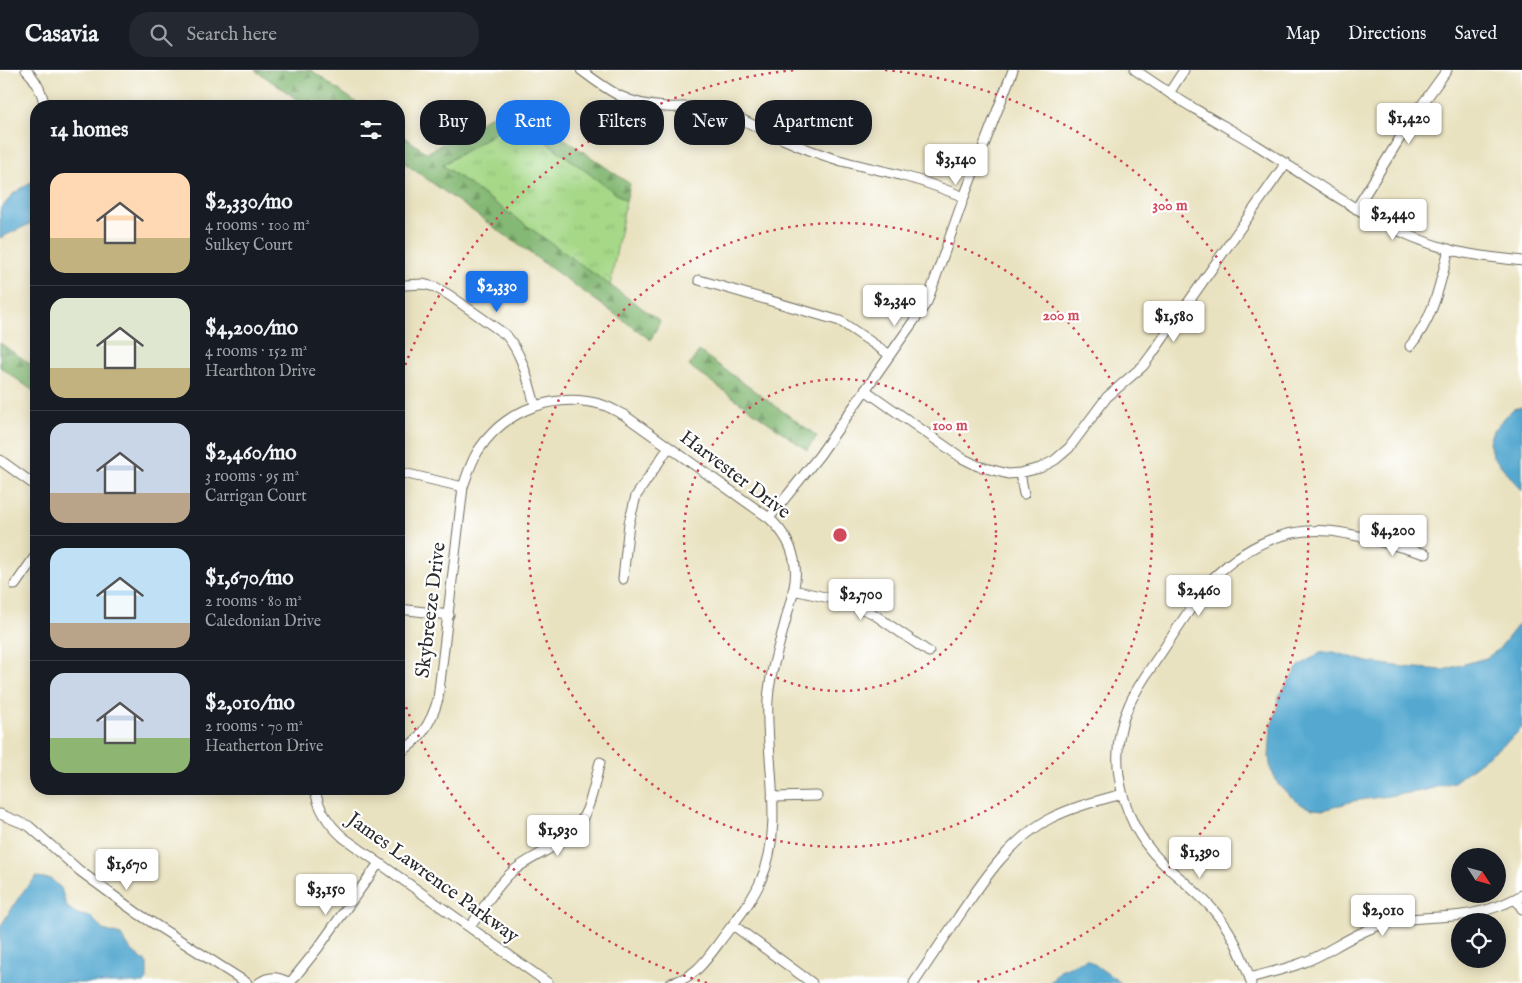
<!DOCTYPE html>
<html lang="en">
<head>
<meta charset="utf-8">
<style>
  :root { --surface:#171b24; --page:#242831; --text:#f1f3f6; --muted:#9ea1a6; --line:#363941; --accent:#1a73e8 }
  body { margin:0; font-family:"IM FELL English",serif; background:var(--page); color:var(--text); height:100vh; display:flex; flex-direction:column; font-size:19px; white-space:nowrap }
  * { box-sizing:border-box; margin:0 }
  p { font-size:16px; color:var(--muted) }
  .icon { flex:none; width:28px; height:28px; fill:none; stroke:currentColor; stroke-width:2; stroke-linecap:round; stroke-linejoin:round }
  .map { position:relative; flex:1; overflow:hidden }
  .side { position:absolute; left:30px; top:30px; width:375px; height:695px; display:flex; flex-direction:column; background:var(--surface); border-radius:20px; box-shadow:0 2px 12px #0003 }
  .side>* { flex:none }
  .banner { position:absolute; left:420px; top:30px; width:475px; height:45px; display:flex; gap:10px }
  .needle { width:32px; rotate:126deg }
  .buttons { position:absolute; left:1451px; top:778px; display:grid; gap:10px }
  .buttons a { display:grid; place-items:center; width:55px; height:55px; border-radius:50%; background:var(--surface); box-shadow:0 2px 12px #0003; font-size:25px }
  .price { position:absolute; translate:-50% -42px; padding:0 11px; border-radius:5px; background:#fff; color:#222; font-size:16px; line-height:32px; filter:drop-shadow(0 1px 2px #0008) }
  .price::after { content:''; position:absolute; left:50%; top:30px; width:15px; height:11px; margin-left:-8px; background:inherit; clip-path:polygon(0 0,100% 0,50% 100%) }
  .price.active { background:var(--accent); color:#fff }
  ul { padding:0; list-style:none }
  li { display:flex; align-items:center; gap:15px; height:125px; padding:0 20px }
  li+li { border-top:1px solid var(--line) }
  li span { display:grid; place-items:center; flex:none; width:140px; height:100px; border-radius:15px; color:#555 }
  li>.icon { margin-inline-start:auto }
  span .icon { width:60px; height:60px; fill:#fffc; stroke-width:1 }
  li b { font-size:21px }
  h2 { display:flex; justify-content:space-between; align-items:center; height:60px; padding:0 20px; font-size:21px }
  .tag { padding:0 18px; border-radius:20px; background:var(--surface); box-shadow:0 2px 12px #0003; font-size:18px; line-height:45px }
  .tag.active { background:var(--accent); color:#fff }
  header { display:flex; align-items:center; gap:30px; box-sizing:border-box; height:70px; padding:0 25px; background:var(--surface); border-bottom:1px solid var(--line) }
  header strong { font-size:24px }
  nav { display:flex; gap:28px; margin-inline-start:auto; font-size:18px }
  .search { width:350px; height:45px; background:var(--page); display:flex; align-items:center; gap:12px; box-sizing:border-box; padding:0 18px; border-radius:20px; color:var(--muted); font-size:19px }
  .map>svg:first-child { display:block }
  .grass { fill:url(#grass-tufts); stroke:#68825a }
  .forest { fill:url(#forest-firs); stroke:#587250 }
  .water { fill:#54a9d0; stroke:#406a7e }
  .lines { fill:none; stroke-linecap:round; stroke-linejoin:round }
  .street-casing { stroke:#6e6b5f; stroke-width:11 }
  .street { stroke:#fff; stroke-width:9 }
  .ring { fill:none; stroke:#d1495b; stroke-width:2.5; stroke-dasharray:2.5 5 }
  .labels { text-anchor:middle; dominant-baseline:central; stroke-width:4.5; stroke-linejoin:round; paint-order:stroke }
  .street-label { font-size:20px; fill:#2b2b2b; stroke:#fff }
  .centre { fill:#d1495b; stroke:#fff; stroke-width:2.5 }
  .ring-label { font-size:15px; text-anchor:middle; font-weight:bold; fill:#d1495b; stroke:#fff; stroke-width:4.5; stroke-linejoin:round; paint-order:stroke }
</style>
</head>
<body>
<header>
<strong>Casavia</strong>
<div class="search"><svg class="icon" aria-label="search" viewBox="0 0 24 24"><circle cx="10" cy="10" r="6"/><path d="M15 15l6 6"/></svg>Search here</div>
<nav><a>Map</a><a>Directions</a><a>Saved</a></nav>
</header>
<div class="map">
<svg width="1522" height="913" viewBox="0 0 1522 913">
  <defs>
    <pattern id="grass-tufts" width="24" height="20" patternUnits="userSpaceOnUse" patternTransform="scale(1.25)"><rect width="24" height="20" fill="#a6d888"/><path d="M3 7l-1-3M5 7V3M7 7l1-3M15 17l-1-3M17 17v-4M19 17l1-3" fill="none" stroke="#8fba76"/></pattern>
    <pattern id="forest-firs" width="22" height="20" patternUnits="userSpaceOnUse" patternTransform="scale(1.25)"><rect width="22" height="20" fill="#84b874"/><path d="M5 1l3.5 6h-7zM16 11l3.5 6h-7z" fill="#6c965f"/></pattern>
  </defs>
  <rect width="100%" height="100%" fill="#fff"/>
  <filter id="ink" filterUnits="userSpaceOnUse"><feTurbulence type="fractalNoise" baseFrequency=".02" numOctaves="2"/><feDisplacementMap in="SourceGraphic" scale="10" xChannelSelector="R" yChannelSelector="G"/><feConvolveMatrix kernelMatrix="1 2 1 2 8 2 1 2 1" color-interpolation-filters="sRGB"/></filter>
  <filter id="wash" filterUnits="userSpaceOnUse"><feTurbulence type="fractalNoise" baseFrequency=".0096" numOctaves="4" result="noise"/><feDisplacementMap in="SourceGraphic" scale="20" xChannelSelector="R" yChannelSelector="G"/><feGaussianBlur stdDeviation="1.12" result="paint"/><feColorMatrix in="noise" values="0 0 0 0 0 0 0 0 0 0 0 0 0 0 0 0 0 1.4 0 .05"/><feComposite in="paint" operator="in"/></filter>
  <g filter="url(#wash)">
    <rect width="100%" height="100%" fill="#e9e2c0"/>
    <path class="grass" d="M 513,33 L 536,49 L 529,59 L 626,131 L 610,216 L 442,95 L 513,52 Z"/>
    <path class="forest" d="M 255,0 L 311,0 L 361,36 L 307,36 Z
      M 513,33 L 513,52 L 442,95 L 660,251 L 651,270 L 399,89 L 399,63 L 427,83 Z
      M 536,49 L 630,114 L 626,131 L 529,59 Z
      M 0,273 L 36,298 L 36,323 L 0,297 Z
      M 699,281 L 817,366 L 807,380 L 689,296 Z"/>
    <path class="water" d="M 36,109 L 36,151 L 0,168 L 0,140 L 14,123 Z
      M 1522,337 L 1522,421 L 1492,385 L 1489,372 L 1493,360 L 1513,339 Z
      M 1522,550 L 1522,658 L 1513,667 L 1454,712 L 1422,721 L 1353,731 L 1324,740 L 1313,739 L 1300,734 L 1279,716 L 1271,700 L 1269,687 L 1271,657 L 1277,640 L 1278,628 L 1298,597 L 1319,583 L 1334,582 L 1368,592 L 1404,597 L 1443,600 L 1486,588 L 1498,580 Z
      M 36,807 L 51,809 L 61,818 L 67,837 L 77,844 L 91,847 L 103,860 L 121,865 L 130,879 L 147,893 L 147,909 L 145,913 L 0,913 L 0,857 L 21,824 Z
      M 1087,889 L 1121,913 L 1050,913 L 1060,900 Z"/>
  </g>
  <g filter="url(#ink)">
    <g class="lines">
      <g class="street-casing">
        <path id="street" d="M 26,0 C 37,10 42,23 45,36
          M 581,0 C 610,22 628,35 666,37 C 684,38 701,35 718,40 C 734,44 748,53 763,60 C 784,70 805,79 826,86 C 852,95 878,99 903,106 C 924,111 944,119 964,127
          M 1135,0 C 1155,13 1174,27 1195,39 C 1216,52 1237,63 1258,76 C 1319,114 1379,161 1451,180 C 1474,186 1498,188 1522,191
          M 1169,23 L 1184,0
          M 1356,139 L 1413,47 L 1447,0
          M 699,210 L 840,251 L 890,285
          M 405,215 L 423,214 L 435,217 L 449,225 L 506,265 C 523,285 528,311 535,335
          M 1410,276 C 1434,248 1440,213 1449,179
          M 865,320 L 962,388 L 978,396 L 1008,404 L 1020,403 L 1040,398 L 1055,390 L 1069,378 L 1107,327 L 1143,296 L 1152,284 L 1286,93
          M 0,390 L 36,416
          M 399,402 L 463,417
          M 1020,403 L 1024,424
          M 769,448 L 819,386 L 927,232 L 964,127 L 1013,0
          M 623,509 L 629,453 L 636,426 L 669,377
          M 15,515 L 36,485
          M 793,520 L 843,531 L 872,543 L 929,582
          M 400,539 L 449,545
          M 399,683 C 420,671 432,651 438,629 L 463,417 C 467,405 471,392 478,381 C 505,339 556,321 603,335 C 610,337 617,342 624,345 L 769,448 C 783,461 793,476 795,496 C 797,511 792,527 788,541 C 781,570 770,600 768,630 C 765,686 785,757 761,810 C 752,832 735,851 721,870 C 707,889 695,908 671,913
          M 315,719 C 318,739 329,755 344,768 L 548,913
          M 772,727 L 817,726
          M 0,744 L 29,756 L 80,801 L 137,843 L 247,913
          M 1516,829 L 1522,839
          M 733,855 L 812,913
          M 470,857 C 483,839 495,817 512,802 C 528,788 550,781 567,767 C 590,749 593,718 600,692
          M 1250,908 C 1274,901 1300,896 1322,884 C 1344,872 1364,859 1388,853 C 1410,847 1431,848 1453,846 C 1477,844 1501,837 1522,825
          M 259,913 C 270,905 279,907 290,913 L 318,878 L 379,793
          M 914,913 C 929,891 944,868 959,846 C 984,809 1009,771 1049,749 C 1072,737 1097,731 1122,724
          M 1251,913 C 1249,904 1245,896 1242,888 C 1226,846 1201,826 1168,798 C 1123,759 1104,690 1129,635 C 1138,615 1151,598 1163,580 C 1178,557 1194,533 1210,511 C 1248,473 1294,452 1348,464 C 1374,469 1400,477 1426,484"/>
      </g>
      <use href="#street" class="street"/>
    </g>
  </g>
  <g class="ring">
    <circle cx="840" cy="465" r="156"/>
    <circle cx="840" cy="465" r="312"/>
    <path d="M707 913A467 467 0 0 1 400 621M400 309A467 467 0 0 1 795 0M885 0A467 467 0 0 1 973 913"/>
  </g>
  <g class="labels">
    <g class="street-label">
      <text transform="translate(735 405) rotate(37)">Harvester Drive</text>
      <text transform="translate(431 540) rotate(-83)">Skybreeze Drive</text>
      <text transform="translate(433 808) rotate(36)">James Lawrence Parkway</text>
    </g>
  </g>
  <circle cx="840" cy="465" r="8" class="centre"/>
  <g class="ring-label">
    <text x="1170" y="140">300 m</text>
    <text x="1061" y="250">200 m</text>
    <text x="950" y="360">100 m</text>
  </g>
</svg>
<div class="buttons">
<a><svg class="needle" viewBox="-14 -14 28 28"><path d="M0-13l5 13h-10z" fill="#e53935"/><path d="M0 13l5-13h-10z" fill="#9ea1a6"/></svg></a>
<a><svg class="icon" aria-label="locate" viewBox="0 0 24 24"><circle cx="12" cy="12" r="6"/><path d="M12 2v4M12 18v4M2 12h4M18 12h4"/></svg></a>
</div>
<b class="price" style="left:1409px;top:75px">$1,420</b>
<b class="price" style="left:956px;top:116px">$3,140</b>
<b class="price" style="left:1393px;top:171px">$2,440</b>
<b class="price active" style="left:497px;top:243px">$2,330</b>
<b class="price" style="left:895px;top:257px">$2,340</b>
<b class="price" style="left:1174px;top:273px">$1,580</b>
<b class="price" style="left:1393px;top:487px">$4,200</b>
<b class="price" style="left:1199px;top:547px">$2,460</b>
<b class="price" style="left:861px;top:551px">$2,700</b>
<b class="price" style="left:558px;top:787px">$1,930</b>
<b class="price" style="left:1200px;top:809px">$1,390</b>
<b class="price" style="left:127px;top:821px">$1,670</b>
<b class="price" style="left:326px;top:846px">$3,150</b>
<b class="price" style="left:1383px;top:867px">$2,010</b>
<div class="banner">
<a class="tag">Buy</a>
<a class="tag active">Rent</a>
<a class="tag">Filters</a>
<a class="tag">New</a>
<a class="tag">Apartment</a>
</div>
<section class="side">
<h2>14 homes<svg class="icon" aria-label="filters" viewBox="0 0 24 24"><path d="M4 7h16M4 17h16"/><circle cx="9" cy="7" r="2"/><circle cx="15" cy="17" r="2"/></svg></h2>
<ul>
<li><span style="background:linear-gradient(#ffd9b3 65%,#c2b280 0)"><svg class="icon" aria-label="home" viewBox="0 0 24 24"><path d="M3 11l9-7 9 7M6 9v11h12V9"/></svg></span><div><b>$2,330/mo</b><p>4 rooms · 100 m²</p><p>Sulkey Court</p></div></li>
<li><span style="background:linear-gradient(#dfe7d0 70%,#c2b280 0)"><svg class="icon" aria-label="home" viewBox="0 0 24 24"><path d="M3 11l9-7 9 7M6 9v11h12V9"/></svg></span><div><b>$4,200/mo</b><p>4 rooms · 152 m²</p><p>Hearthton Drive</p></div></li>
<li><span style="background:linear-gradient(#c9d6e8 70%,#b9a48a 0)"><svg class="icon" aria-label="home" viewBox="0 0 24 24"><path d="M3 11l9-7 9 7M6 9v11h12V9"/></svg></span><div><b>$2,460/mo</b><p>3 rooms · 95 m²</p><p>Carrigan Court</p></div></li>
<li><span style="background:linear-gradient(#bfe0f5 75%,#b9a48a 0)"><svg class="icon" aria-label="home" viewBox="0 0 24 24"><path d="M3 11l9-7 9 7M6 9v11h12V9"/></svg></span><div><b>$1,670/mo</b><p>2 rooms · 80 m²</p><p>Caledonian Drive</p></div></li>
<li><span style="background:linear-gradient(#c9d6e8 65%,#8fb573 0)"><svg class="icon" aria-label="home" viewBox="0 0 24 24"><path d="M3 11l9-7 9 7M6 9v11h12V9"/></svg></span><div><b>$2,010/mo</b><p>2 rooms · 70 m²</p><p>Heatherton Drive</p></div></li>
</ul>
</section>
</div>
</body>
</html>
